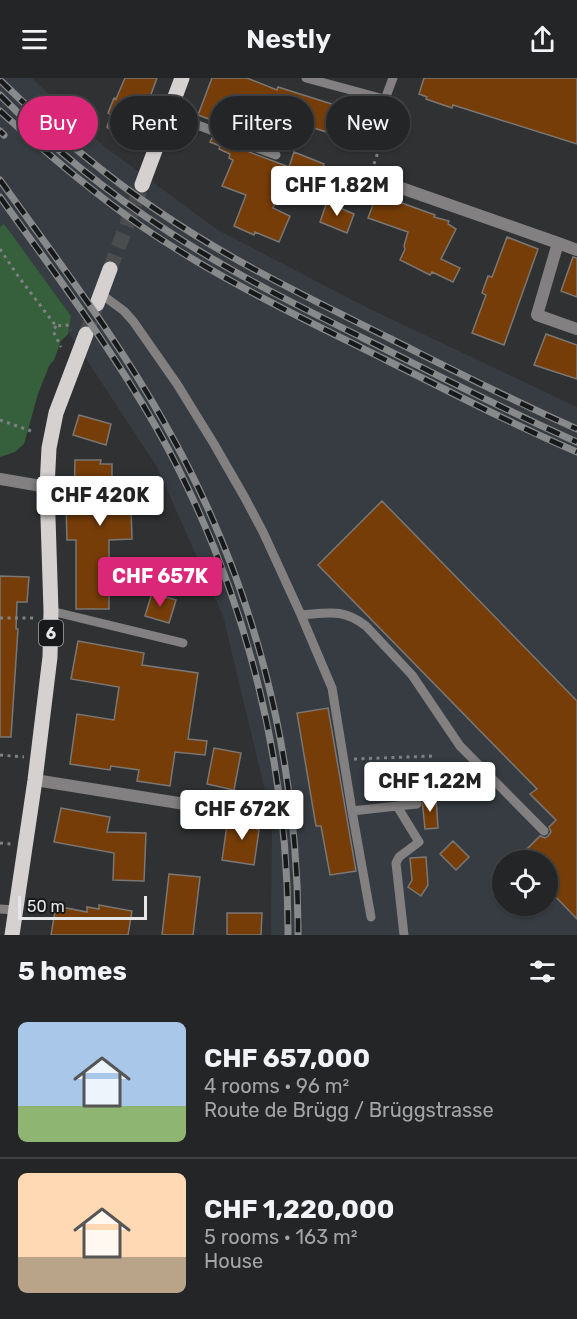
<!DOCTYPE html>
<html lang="en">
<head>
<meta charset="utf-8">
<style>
  :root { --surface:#232526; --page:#2f3132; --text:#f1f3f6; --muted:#a3a5a7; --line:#404243; --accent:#db2777 }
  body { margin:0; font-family:Rubik,sans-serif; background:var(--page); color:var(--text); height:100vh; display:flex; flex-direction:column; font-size:22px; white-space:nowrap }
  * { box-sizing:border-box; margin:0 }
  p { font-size:20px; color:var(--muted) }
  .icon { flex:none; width:33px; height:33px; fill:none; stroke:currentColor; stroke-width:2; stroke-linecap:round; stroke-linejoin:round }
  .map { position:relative; height:857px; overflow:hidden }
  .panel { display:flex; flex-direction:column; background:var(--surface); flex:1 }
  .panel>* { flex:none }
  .hud { position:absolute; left:18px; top:18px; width:542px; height:54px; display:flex; gap:12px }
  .controls { position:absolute; left:492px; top:772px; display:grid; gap:12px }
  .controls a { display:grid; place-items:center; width:66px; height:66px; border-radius:50%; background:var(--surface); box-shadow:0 2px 4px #0004,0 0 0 2px var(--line); font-size:30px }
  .scale { position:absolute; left:18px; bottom:15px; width:129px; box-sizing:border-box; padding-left:6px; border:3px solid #e4e6e7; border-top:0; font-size:16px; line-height:21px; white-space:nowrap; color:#e4e6e7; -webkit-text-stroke:4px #18191a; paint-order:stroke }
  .price { position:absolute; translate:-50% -51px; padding:0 14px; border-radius:6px; background:#fff; color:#222; font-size:20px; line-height:39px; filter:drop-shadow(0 2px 3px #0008) }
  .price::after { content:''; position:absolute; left:50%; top:36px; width:18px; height:14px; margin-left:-9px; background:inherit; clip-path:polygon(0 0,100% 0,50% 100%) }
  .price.active { background:var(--accent); color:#fff }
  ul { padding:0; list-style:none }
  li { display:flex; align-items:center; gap:18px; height:150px; padding:0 18px }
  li+li { border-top:2px solid var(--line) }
  li span { display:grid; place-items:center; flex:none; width:168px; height:120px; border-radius:9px; color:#555 }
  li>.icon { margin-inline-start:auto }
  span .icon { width:72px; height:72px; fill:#fffc; stroke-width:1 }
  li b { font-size:26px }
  h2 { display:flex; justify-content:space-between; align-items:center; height:72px; padding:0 18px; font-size:26px }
  .pill { padding:0 21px; border-radius:27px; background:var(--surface); box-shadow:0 2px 4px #0004,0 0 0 2px var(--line); font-size:21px; line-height:54px }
  .pill.active { background:var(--accent); color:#fff }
  header { display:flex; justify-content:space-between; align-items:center; height:78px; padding:0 18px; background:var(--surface); font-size:27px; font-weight:600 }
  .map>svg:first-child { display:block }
  .built { fill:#363c42; fill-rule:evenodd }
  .green { fill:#35603b }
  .building { fill:#763d08; stroke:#7a7775; stroke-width:1.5 }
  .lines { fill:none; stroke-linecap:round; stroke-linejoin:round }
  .primary-tunnel { stroke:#4a4c4e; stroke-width:15; stroke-dasharray:15 8; stroke-linecap:butt }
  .path { stroke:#7f8183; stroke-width:3; stroke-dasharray:3 4.5; stroke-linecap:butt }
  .lane { stroke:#828080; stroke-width:9 }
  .street { stroke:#828080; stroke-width:12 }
  .primary { stroke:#d4d1d0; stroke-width:15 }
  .rail-casing { stroke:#87898a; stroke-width:7 }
  .rail { stroke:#18191a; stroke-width:4.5; stroke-dasharray:14; stroke-linecap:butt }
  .labels { text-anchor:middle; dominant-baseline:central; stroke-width:4.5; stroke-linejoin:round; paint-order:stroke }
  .shield { fill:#18191a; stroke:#a7a8aa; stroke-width:1.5 }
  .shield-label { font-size:16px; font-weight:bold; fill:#e4e6e7 }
</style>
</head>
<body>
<header><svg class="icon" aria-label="menu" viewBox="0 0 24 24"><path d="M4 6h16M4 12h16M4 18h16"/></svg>Nestly<svg class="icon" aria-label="share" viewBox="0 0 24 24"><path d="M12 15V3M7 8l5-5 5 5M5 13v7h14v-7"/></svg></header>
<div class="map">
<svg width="577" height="857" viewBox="0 0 577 857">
  <rect width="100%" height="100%" fill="#2f3133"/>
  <path class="built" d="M 0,0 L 32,0 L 105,69 L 218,152 L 368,230 L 577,329 L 577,857 L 271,857 L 272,742 L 223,538 L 157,389 L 65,249 L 0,156 ZM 502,783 L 548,783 L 548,828 L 502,828 Z"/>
  <path class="green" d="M 4,146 L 71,238 L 68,256 L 61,263 L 54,282 L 49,288 L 38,316 L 24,366 L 15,374 L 0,379 L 0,149 Z"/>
  <path class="building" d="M 125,0 L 157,0 L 146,30 L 141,30 L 138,33 L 138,39 L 141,42 L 139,47 L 134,45 L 126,66 L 107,49 L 111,37 L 108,35 L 114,20 L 116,21 Z
    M 212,0 L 247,0 L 277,12 L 278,9 L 376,40 L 368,67 L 269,36 L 266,45 L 247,38 L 241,56 L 216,47 L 217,44 L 198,37 Z
    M 424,0 L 577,0 L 577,66 L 453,27 L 452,30 L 426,21 L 427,19 L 419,16 Z
    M 212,60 L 289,89 L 273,130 L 290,138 L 279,164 L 255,154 L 254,157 L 234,148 L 246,117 L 222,108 L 233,82 L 229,80 L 230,76 L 219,71 L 220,68 L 210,64 Z
    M 294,74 L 324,86 L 318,101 L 289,89 Z
    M 377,116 L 435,137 L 434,139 L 449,143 L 448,146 L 456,151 L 441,181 L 460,190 L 453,204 L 432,194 L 430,197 L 400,182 L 405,171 L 404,168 L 408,154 L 368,140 Z
    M 328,121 L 342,126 L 340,130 L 354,136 L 347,155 L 320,144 Z
    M 507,159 L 538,171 L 504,267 L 472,255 L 486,217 L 482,215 L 488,198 L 492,199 Z
    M 573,179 L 577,180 L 577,219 L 561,213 Z
    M 546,256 L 577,267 L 577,301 L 534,287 Z
    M 79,337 L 111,346 L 106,367 L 73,357 Z
    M 75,382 L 101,382 L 100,386 L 112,386 L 112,411 L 157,406 L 159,426 L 131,430 L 132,461 L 109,462 L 109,531 L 76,531 L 76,462 L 67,462 L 66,428 L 74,427 Z
    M 382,423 L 577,623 L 577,841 L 548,811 L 548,783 L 515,783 L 540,758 L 545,760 L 548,758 L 551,754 L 549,749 L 556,742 L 530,716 L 537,711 L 318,487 Z
    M 0,498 L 29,499 L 27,524 L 17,524 L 16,551 L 18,551 L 11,659 L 0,659 Z
    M 152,515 L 176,522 L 169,545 L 145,538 Z
    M 78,563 L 144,575 L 142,587 L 198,595 L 188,661 L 207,663 L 205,677 L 175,674 L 170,708 L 137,703 L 139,692 L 111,688 L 110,692 L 70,686 L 77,636 L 114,642 L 119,609 L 71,601 Z
    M 328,630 L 356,793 L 330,797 L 321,748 L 316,748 L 297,635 Z
    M 214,670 L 241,675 L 234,712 L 207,706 Z
    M 401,687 L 428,688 L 428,704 L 401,704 Z
    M 436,719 L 438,750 L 425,751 L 422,721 Z
    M 61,730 L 110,739 L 107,754 L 146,755 L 144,803 L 113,802 L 114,775 L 54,764 Z
    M 241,734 L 256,736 L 255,750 L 259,752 L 254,787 L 222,782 L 227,747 L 240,749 Z
    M 453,763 L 469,779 L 456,792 L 440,776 Z
    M 426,779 L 428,807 L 421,818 L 408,809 L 412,802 L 410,780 Z
    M 169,796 L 200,799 L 193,857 L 162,857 Z
    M 99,827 L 132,833 L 128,857 L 51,857 L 56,828 L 87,834 L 87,829 L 99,831 Z
    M 227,835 L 262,835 L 261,857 L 227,857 Z"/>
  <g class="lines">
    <path class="primary-tunnel" d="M 110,191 L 142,107
      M 86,256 L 97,226"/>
    <path class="path" d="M 374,86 L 391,35
      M 0,171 L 18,198 L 56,248 L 67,247 L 71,252
      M 56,248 L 53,253 L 61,269
      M 0,342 L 31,353
      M 0,540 L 36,540
      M 0,677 L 24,679
      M 354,681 L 434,678
      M 0,765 L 11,766"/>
    <path class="lane" d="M 306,0 L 395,24
      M 385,21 L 393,0
      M 144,36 L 165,47
      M 169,36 L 276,77
      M 101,216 L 124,233 L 133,243 L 177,306 L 214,366 L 245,420 L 263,454 L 301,537 L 332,610 L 352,733 L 397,728 L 419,764 L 399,779 L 396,785 L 404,857
      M 51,533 L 183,565
      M 301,537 C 328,535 343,530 366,548 L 412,597 L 460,668 L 544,753
      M 397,728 L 417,726
      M 352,733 L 371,839
      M 0,831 L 15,832"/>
    <path class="street" d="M 370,99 L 558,165 L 537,237 L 577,251
      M 558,165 L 577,172
      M 0,401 L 47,409
      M 35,702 L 216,731"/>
    <path class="primary" d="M 142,107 L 182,0
      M 97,226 L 110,191
      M 12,857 L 35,702 L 50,579 L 51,533 L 47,409 L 49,370 L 56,335 L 86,256"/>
    <g class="rail-casing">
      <path id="rail" d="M 0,2 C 50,51 103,96 161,135 C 233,184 311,221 389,260 C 451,291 513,323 577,351
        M 0,17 C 51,69 108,115 169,154 C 235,197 306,232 377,267 C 443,300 509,334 577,364
        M 0,33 C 45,74 91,113 141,148 C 218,201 304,241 388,283 C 451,314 513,347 577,374
        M 0,53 L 4,57
        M 0,102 C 57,182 117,260 165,346 C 253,501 299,678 298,857
        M 0,119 C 54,194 110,268 156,349 C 243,503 289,680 288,857"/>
    </g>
    <use href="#rail" class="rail"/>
  </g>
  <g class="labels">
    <rect class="shield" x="39" y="542" width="24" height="26" rx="4.5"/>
    <g class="shield-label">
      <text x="51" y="555">6</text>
    </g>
  </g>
</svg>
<div class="controls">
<a><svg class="icon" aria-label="locate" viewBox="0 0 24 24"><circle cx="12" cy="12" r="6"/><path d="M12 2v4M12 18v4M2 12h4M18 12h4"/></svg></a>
</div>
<div class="scale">50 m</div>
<b class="price" style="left:337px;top:139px">CHF 1.82M</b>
<b class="price" style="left:100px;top:449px">CHF 420K</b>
<b class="price active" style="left:160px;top:530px">CHF 657K</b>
<b class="price" style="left:430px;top:735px">CHF 1.22M</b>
<b class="price" style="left:242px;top:763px">CHF 672K</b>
<div class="hud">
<a class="pill active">Buy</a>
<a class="pill">Rent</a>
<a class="pill">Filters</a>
<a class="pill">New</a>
</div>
</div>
<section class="panel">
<h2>5 homes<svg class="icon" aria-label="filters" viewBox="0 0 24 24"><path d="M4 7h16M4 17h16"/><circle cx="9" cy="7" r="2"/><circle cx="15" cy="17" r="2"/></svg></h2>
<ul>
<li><span style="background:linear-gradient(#a9c7e8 70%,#8fb573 0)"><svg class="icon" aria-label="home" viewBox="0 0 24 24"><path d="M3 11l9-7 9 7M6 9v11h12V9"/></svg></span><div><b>CHF 657,000</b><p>4 rooms · 96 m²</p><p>Route de Brügg / Brüggstrasse</p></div></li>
<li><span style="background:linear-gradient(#ffd9b3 70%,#b9a48a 0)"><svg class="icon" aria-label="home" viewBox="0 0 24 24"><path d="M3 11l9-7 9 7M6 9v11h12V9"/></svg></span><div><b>CHF 1,220,000</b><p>5 rooms · 163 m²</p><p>House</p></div></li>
</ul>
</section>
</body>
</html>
